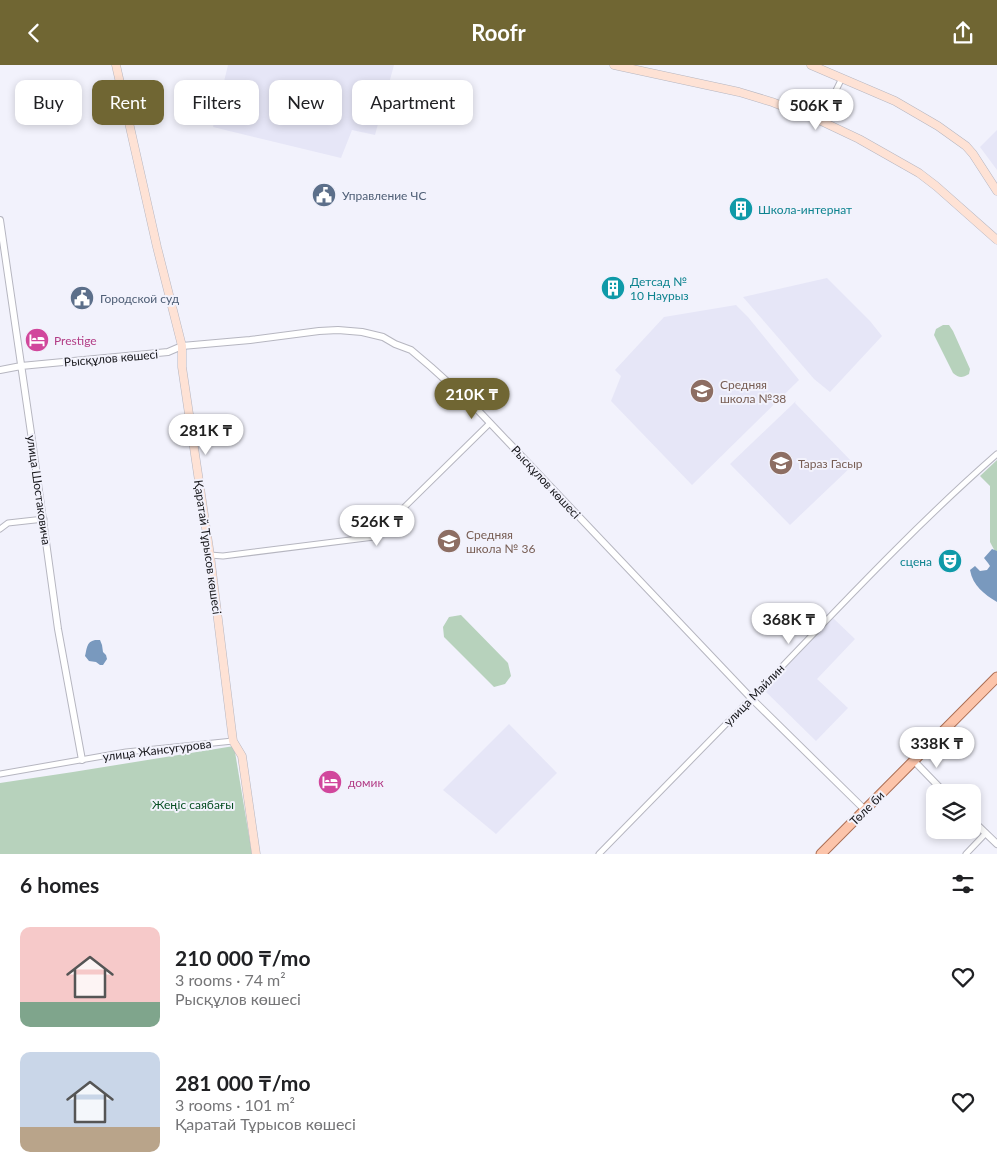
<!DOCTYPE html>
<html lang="en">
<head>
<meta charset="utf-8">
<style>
  :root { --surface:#fff; --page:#f6f6f6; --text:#202124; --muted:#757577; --accent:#706633 }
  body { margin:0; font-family:Lato,sans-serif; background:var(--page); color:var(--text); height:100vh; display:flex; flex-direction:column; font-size:19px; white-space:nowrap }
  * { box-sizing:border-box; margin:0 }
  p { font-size:16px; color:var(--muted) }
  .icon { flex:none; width:28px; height:28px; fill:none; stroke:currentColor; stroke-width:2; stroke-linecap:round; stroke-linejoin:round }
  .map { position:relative; height:789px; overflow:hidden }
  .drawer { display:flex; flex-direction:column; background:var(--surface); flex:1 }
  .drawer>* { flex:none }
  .banner { position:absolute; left:15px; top:15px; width:500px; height:45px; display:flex; gap:10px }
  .fabs { position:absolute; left:926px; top:719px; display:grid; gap:10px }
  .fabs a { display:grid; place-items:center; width:55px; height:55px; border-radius:10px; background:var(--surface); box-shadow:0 2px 8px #0003; font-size:25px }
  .price { position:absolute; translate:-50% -42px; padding:0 11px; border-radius:18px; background:#fff; color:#222; font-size:16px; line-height:32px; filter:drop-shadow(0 1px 2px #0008) }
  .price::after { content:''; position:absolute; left:50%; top:30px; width:15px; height:11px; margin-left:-8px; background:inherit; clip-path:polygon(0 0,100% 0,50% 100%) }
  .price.active { background:var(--accent); color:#fff }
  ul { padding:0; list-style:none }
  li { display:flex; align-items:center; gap:15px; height:125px; padding:0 20px }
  li span { display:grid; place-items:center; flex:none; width:140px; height:100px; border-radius:10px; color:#555 }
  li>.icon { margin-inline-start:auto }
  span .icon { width:60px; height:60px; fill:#fffc; stroke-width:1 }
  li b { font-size:21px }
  h2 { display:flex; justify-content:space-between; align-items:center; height:60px; padding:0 20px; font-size:21px }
  .chip { padding:0 18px; border-radius:10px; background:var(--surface); box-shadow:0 2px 8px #0003; font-size:18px; line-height:45px }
  .chip.active { background:var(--accent); color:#fff }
  header { display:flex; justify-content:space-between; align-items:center; height:65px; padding:0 20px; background:var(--accent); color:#fff; font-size:22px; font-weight:700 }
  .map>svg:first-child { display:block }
  .built { fill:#e6e6f7 }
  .green { fill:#b7d2bc }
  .water { fill:#7999be }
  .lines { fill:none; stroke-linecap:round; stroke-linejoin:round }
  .minor-casing { stroke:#b6b6c0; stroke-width:7 }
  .tertiary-casing { stroke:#b6b6c0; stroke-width:8 }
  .secondary-casing { stroke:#b6b6c0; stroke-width:9 }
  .primary-casing { stroke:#ab6e54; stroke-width:11 }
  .minor { stroke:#fff; stroke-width:5 }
  .tertiary { stroke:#fff; stroke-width:6 }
  .secondary { stroke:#fee2d5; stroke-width:8 }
  .primary { stroke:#fcc4aa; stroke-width:9 }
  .labels { text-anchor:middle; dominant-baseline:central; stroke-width:4; stroke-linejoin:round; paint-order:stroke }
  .service-label { font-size:12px; fill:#4e5e75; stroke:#f2f2fc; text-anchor:start }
  .culture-label { font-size:12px; fill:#0d838f; stroke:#f2f2fc; text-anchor:start }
  .hotel-label { font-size:12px; fill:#b23c85; stroke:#f2f2fc; text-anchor:start }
  .street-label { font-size:12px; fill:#17171b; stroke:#f2f2fc }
  .education-label { font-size:12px; fill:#785e54; stroke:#f2f2fc; text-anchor:start }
  .park-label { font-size:12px; fill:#074e23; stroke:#f2f2fc }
</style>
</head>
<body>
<header><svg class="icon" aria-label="back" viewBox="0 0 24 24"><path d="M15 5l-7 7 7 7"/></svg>Roofr<svg class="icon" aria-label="share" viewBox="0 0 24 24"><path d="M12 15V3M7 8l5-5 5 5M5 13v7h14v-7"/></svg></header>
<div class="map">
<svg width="997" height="789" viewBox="0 0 997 789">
  <rect width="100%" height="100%" fill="#f2f2fc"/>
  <path class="built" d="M 228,0 L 394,0 L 375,70 L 352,65 L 341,93 L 213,62 Z
    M 997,65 L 997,105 L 980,82 Z
    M 827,213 L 870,256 L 882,271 L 830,327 L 814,314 L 743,232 Z
    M 736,240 L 748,252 L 799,315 L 692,420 L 611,336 L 621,311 L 615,305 L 664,252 Z
    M 796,336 L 795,338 L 854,399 L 790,460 L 730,399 Z
    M 833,553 L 855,574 L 817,614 L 848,643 L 816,676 L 764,625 Z
    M 509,659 L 557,708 L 496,769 L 443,725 Z"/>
  <path class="green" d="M 943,260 L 949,260 L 953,266 L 970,304 L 969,309 C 962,313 959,313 953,308 L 934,270 L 936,264 Z
    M 997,395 L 997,490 L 990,477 L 990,421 L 980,411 Z
    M 461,550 L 508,598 L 511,611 L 505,619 L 494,622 L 444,572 L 443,562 L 449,552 Z
    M 234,681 L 252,789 L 0,789 L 0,718 L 73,707 Z"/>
  <path class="water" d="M 992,484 L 997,486 L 997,537 C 984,529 973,521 970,505 L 975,501 L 980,506 L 987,505 L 990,501 L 988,498 L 984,493 Z
    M 95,575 L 100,575 L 102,580 L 103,587 L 106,590 L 107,594 L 103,600 L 100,600 L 96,597 L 89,596 L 85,591 C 87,584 86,577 95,575 Z"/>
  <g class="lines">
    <g class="minor-casing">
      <path id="minor" d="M 821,56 L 842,13
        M 0,464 L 8,458 L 44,454
        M 210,490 L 223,491 L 374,472 L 490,358
        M 0,709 L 126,687 L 233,676
        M 599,789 C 656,730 714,672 771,613 C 845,536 917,459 997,389
        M 966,789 L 986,768"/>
    </g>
    <g class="tertiary-casing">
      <path id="tertiary" d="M 0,155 L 31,368 L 58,564 L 82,695
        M 0,305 L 21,301 L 168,287 L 182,281 L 250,275 L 319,266 L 338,265 L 362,267 L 383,272 L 395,279 L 411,285 L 431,302 L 473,340 L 752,634 L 865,745
        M 914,696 L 945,728
        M 972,755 L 997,779"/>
    </g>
    <g class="secondary-casing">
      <path id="secondary" d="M 116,0 L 157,182 L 182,281 L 182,302 L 210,490 L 233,676 L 242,691 L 256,789
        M 614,0 L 739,27 L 772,37 L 821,56 L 859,74 L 919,108 L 936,121 L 997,175
        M 811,0 L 895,36 L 938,61 L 966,81 L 973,89 L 997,126"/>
    </g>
    <g class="primary-casing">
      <path id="primary" d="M 821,789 L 997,612"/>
    </g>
    <use href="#minor" class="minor"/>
    <use href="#tertiary" class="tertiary"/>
    <use href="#secondary" class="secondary"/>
    <use href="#primary" class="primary"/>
  </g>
  <defs>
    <g id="civic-disc" transform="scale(1.25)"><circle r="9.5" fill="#5c6f8a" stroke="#f2f2fc"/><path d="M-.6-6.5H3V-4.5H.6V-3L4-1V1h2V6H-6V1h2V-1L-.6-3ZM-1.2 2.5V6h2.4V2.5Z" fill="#fff"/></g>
    <g id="building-disc" transform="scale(1.25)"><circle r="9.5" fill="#0f9aa8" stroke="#f2f2fc"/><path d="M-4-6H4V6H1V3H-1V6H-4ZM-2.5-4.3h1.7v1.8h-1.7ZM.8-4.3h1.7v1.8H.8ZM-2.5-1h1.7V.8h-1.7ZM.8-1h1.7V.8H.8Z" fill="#fff"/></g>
    <g id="hotel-disc" transform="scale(1.25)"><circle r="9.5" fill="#d1479c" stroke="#f2f2fc"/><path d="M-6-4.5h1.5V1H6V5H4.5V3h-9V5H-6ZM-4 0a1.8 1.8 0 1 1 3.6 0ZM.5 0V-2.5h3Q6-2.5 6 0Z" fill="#fff"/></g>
    <g id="school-disc" transform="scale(1.25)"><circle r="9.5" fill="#8d6e63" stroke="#f2f2fc"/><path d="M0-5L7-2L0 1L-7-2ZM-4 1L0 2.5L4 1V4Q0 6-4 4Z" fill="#fff"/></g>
    <g id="theatre-disc" transform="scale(1.25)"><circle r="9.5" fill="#0f9aa8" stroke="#f2f2fc"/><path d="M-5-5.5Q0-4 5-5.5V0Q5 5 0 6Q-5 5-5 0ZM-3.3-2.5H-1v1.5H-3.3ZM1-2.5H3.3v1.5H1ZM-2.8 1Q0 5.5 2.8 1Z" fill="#fff"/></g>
  </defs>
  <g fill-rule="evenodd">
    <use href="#civic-disc" x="324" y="130"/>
    <use href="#building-disc" x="741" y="144"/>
    <use href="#building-disc" x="613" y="223"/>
    <use href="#civic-disc" x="82" y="233"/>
    <use href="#hotel-disc" x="37" y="275"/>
    <use href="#school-disc" x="702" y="326"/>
    <use href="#school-disc" x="781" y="398"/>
    <use href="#school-disc" x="449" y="476"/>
    <use href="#theatre-disc" x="950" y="496"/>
    <use href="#hotel-disc" x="330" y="717"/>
  </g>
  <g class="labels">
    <g class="service-label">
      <text x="342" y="130">Управление ЧС</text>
      <text x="100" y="233">Городской суд</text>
    </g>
    <g class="culture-label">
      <text x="758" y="144">Школа-интернат</text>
      <text x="630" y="216">Детсад №<tspan x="630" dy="14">10 Наурыз</tspan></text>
      <text x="932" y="496" text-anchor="end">сцена</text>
    </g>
    <g class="hotel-label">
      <text x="54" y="275">Prestige</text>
      <text x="348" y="717">домик</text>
    </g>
    <g class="street-label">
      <text transform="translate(111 293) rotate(-5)">Рысқұлов көшесі</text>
      <text transform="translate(546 417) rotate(47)">Рысқұлов көшесі</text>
      <text transform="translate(39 425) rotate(82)">улица Шостаковича</text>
      <text transform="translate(208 482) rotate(82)">Қаратай Тұрысов көшесі</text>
      <text transform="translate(754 630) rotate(-46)">улица Майлин</text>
      <text transform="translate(157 685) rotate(-7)">улица Жансугурова</text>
      <text transform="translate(867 743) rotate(-45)">Төле би</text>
    </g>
    <g class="education-label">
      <text x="720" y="319">Средняя<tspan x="720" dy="14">школа №38</tspan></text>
      <text x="798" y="398">Тараз Гасыр</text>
      <text x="466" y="469">Средняя<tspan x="466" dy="14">школа № 36</tspan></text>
    </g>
    <g class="park-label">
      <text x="193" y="739">Жеңіс саябағы</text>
    </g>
  </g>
</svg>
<div class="fabs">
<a><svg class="icon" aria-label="layers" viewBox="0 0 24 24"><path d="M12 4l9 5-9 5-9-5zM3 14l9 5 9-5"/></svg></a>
</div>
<b class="price" style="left:816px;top:66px">506K ₸</b>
<b class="price active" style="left:472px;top:355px">210K ₸</b>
<b class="price" style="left:206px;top:391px">281K ₸</b>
<b class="price" style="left:377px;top:482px">526K ₸</b>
<b class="price" style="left:789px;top:580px">368K ₸</b>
<b class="price" style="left:937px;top:704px">338K ₸</b>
<div class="banner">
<a class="chip">Buy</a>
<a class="chip active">Rent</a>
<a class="chip">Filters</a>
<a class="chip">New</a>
<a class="chip">Apartment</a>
</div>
</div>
<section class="drawer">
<h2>6 homes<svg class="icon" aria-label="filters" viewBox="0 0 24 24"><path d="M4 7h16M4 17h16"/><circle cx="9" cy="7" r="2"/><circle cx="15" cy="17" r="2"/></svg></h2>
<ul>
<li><span style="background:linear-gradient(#f6c9c9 75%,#7fa58c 0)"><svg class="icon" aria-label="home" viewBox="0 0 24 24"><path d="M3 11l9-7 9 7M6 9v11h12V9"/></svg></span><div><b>210 000 ₸/mo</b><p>3 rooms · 74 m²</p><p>Рысқұлов көшесі</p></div><svg class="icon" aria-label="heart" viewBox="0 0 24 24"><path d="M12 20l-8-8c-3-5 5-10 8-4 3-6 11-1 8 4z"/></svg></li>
<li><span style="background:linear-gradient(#c9d6e8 75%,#b9a48a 0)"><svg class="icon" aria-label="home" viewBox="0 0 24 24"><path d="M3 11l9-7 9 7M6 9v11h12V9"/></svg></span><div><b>281 000 ₸/mo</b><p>3 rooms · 101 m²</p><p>Қаратай Тұрысов көшесі</p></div><svg class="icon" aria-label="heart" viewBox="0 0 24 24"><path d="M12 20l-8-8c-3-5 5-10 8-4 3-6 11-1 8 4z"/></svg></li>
</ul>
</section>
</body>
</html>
